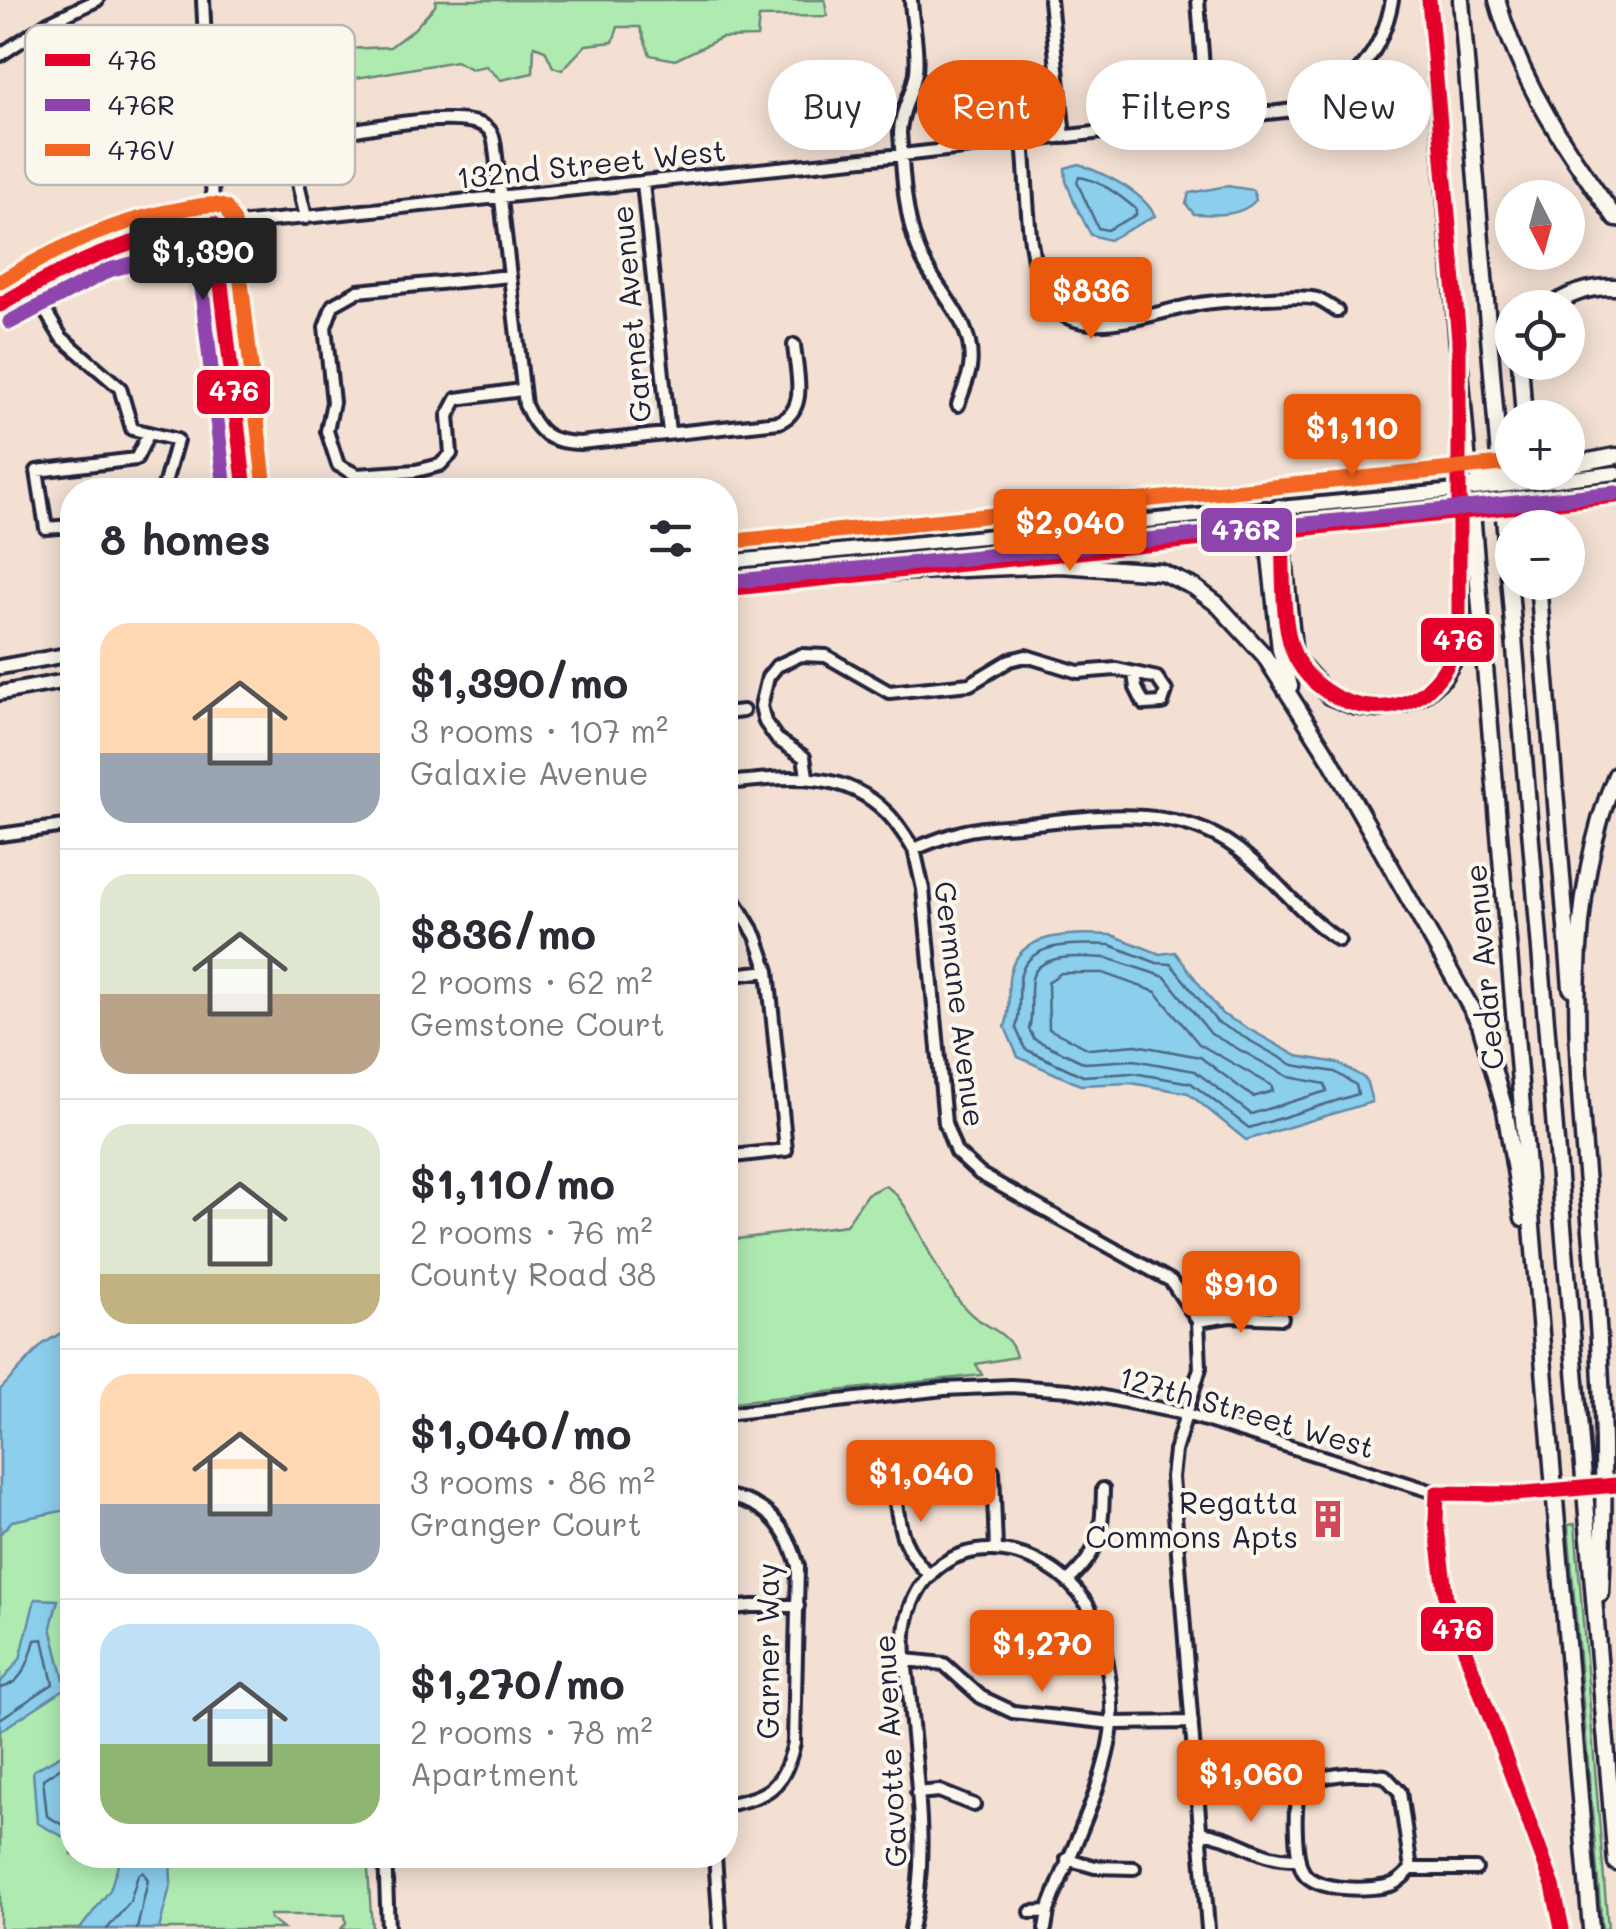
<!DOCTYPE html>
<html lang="en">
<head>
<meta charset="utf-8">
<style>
  :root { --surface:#fff; --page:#f7f7f7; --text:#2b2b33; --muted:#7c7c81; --line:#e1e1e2; --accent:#ea580c }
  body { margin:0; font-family:Mali,sans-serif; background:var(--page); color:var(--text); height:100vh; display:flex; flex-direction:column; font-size:38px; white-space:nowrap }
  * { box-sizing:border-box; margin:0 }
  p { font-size:32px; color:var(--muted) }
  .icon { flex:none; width:55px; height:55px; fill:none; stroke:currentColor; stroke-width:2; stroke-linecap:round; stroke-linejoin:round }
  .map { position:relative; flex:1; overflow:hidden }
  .sheet { position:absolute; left:60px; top:478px; width:678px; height:1390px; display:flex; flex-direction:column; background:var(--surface); border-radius:40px; box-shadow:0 5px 25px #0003 }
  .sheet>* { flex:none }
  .guide { position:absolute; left:768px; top:60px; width:698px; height:90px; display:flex; gap:20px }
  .needle { width:65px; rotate:174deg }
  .tools { position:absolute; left:1495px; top:180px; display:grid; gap:20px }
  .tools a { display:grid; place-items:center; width:90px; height:90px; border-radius:50%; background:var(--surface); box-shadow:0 5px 25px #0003; font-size:50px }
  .price { position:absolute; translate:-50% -85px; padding:0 22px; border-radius:10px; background:var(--accent); color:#fff; font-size:32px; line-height:65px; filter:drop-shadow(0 2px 5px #0008) }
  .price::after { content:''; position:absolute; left:50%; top:60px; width:30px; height:22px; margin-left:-15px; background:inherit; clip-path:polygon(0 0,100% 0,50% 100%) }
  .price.active { background:#222; color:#fff }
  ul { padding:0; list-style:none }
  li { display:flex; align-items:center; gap:30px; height:250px; padding:0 40px }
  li+li { border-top:2px solid var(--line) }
  li span { display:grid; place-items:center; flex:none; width:280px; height:200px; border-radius:30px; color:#555 }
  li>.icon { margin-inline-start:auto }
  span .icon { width:120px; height:120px; fill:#fffc; stroke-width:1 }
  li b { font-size:42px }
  h2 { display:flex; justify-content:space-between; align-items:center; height:120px; padding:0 40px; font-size:42px }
  .chip { padding:0 35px; border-radius:45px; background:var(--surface); box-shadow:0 5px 25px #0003; font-size:35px; line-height:90px }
  .chip.active { background:var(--accent); color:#fff }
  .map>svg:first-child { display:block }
  .green { fill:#afebb1; stroke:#688676; stroke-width:2.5 }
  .water { fill:#8ccfed; stroke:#628aa6; stroke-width:2.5 }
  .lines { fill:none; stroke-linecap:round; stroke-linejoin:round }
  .shore { stroke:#4c6782; stroke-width:2.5 }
  .minor-casing { stroke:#22223b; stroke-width:18 }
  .major-casing { stroke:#22223b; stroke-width:20 }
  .highway-casing { stroke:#22223b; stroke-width:21 }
  .minor { stroke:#fbf7ec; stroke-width:10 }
  .major { stroke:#fbf7ec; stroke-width:12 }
  .highway { stroke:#fbf7ec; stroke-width:14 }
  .minor-bridge-casing { stroke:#22223b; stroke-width:18; stroke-linecap:butt }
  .major-bridge-casing { stroke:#22223b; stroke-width:20; stroke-linecap:butt }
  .highway-bridge-casing { stroke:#22223b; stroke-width:21; stroke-linecap:butt }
  .minor-bridge { stroke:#fbf7ec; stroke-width:10 }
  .major-bridge { stroke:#fbf7ec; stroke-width:12 }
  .highway-bridge { stroke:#fbf7ec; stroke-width:14 }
  .bus-1-casing { stroke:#fbf7ec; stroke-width:22 }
  .bus-2-casing { stroke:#fbf7ec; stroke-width:22 }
  .bus-3-casing { stroke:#fbf7ec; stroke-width:22 }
  .bus-1 { stroke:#e4002b; stroke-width:15 }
  .bus-2 { stroke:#8e44ad; stroke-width:15 }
  .bus-3 { stroke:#f26522; stroke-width:15 }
  .labels { text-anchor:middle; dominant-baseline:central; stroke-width:8; stroke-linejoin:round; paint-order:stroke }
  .street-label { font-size:30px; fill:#22223b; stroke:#fbf7ec }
  .poi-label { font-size:30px; fill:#22223b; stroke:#fbf7ec; text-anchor:end }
  .key { fill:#fbf7ec; stroke:#bab7b7; stroke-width:2.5 }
  .key-label { font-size:28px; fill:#22223b }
  .line-badge { stroke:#fbf7ec; stroke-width:4 }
  .badge-label { font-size:28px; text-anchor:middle; font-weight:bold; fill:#fff }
</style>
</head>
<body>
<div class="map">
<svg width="1616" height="1929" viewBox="0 0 1616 1929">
  <rect width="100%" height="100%" fill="#f3e0d3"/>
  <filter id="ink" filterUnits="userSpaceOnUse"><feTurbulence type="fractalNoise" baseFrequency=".01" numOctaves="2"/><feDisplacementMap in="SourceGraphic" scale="20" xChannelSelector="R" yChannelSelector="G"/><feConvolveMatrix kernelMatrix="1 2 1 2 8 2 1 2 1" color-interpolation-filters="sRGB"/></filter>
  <g filter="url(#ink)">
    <path class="green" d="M 436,0 L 825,0 L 827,16 L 759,17 L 757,37 L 721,38 L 675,60 L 650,55 L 640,27 L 618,27 L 613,42 L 586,45 L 562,70 L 553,67 L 545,50 L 534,46 L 533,73 L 501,80 L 486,66 L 471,69 L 456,61 L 351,79 L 338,73 L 318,83 L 272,90 L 236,90 L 232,58 L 323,56 L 344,49 L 390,47 L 414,29 L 435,6 Z
      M 884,1186 C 905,1191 928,1256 943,1277 C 951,1290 960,1305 972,1315 C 989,1329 1011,1333 1016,1357 L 976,1364 L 982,1375 L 725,1403 L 725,1236 L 737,1239 L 846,1225 L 867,1194 Z
      M 72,1439 L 72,1855 L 367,1855 L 372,1929 L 341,1929 L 346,1923 L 345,1915 L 270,1915 L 270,1919 L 283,1929 L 0,1929 L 0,1448 Z
      M 1575,1524 L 1608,1929 L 1602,1929 L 1568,1525 Z"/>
    <path class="water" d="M 1079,164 C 1104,174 1143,191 1155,216 L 1109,240 L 1091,235 L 1074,202 L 1066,181 L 1065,168 Z
      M 1227,186 L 1253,190 L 1256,200 C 1241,217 1215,215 1194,214 L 1186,204 L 1189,193 Z
      M 1112,935 L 1160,954 L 1175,952 L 1222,1014 L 1297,1056 L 1338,1063 L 1366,1079 L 1372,1102 L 1246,1140 L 1188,1093 L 1131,1083 L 1080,1085 L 1018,1057 L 1005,1027 C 1012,1009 1006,991 1010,973 C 1020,929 1078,934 1112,935 Z
      M 61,1333 L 72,1339 L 72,1509 L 12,1521 L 0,1534 L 0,1390 L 43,1344 Z
      M 35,1599 L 58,1600 L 51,1627 L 66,1688 L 0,1731 L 0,1683 L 20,1659 Z
      M 72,1749 L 72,1833 L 64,1837 L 37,1823 L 33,1771 Z
      M 121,1855 L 170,1855 L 171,1883 L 159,1929 L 80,1929 L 110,1890 Z"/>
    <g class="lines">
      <path class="shore" d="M 1079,177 C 1100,180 1119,195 1136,209 L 1136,215 L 1107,230 L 1098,228 L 1077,182 Z
        M 1110,945 L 1157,963 L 1171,964 L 1217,1022 L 1293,1065 L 1335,1072 L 1356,1085 L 1358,1094 L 1249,1128 L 1191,1083 L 1133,1073 L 1083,1076 L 1025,1049 L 1016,1028 C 1021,1011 1018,997 1020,980 C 1024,939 1081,944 1110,945 Z
        M 1107,958 L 1165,977 L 1211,1034 L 1289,1077 L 1325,1084 L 1327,1091 L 1251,1114 L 1195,1071 L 1134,1060 L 1085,1063 L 1034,1039 L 1029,1029 C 1034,1012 1029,996 1032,979 C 1038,951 1087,957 1107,958 Z
        M 1061,973 L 1103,973 L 1156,992 L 1199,1044 L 1271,1085 L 1273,1091 L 1253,1097 L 1200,1057 L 1136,1045 L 1089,1049 L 1049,1029 L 1048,982 Z
        M 0,1688 C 23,1684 30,1659 35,1640 L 43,1639 L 53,1684 L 0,1719
        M 72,1760 L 43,1779 L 47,1816 L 63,1825 L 72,1824
        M 107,1929 L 130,1902 L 138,1875 L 143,1872 L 148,1880 L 137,1929"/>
      <g class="minor-casing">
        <path id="minor" d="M 203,0 L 214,224 L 245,490
          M 911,0 C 912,24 919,48 916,72 C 913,94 900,111 900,133 C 903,172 904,213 918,249 C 933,290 977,321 970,368 C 968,380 962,393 958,405
          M 1050,0 L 1064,137
          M 1198,0 L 1207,122
          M 48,23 L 76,65 L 92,123
          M 0,55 L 48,23 L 97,0
          M 1023,141 C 1028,187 1025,252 1045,294 C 1070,348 1152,312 1194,305 C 1212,301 1303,294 1317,299 C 1324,302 1331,307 1337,311
          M 643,183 L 669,433
          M 306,218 C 301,191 286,159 307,139 C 344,132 456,108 486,127 C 493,132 494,139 495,148 L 525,405 C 538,433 548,442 580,443 L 779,422 C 809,410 796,371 794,345
          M 510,276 L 358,291 L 333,305 L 325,327 L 333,402 L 327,431 L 338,465 L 357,475 L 416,471 L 440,465 L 451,454 L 448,416 L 457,399 L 521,390
          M 30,286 L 61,337 L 120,388 L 132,429 L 177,440 L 163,490
          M 0,305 C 55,272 99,248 162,232 L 902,155 L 1303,109 C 1353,86 1382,55 1392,0
          M 72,526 L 46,528 L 37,471 L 136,459 L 148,435
          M 725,713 L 743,711
          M 807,776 L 804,757 L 777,739 L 765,722 L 761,706 L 768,677 L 777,666 L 801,655 L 826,656 L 889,692 L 970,684 L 1010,660 L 1026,656 L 1078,672 L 1116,669 L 1157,678 L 1166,691 L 1162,703 L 1144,704 L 1136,688 L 1134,673
          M 725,783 C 782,778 841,767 886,812 C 897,822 905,837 914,849 C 929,843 943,837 958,833 C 979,826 1004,827 1027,824 C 1096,817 1175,803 1236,848 C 1274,875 1300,915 1339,940
          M 0,835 L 72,825
          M 914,849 L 923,889 L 945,1123 L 956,1152 L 980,1174 L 1171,1281 L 1198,1321 L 1200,1368 L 1175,1451 L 1172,1477 L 1208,1929
          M 725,885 L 756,936 L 768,971 L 786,1150 L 725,1157
          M 725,976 L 768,971
          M 1198,1321 L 1230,1316 L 1282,1318
          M 725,1414 L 944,1389 L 1011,1386 L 1069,1390 L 1186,1414 L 1437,1493 L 1515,1494
          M 993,1471 L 996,1548
          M 893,1484 C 900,1526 898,1544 930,1576
          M 725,1496 C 767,1502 787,1527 798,1566 L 794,1743 C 783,1789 769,1796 725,1805
          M 1068,1581 C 1101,1551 1102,1532 1103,1489
          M 725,1609 L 751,1606 L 798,1606
          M 906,1660 L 944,1664 L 981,1697 L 1013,1712 L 1112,1723 L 1192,1722
          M 1286,1782 L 1301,1788
          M 917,1793 L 939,1791 L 974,1805
          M 1200,1832 C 1241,1837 1258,1861 1299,1859
          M 385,1855 L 388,1929
          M 715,1855 L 720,1929
          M 1067,1859 L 1095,1867 L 1134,1868
          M 1411,1869 L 1400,1792 L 1385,1776 C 1359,1772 1321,1772 1299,1789 C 1294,1807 1294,1858 1304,1873 C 1317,1892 1374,1891 1393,1884 C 1400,1881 1406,1874 1411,1869 L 1476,1869
          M 1031,1912 L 1048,1911
          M 911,1929 C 930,1855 916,1778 910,1702 C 907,1674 900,1640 909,1612 C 937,1523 1045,1538 1088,1606 C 1104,1632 1114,1694 1112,1724 C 1107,1782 1068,1856 1048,1911 L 1045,1929"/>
      </g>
      <g class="major-casing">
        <path id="major" d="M 1556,480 L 1616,473
          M 1556,501 L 1616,496
          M 725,562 L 1455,491
          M 966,563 L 1430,515
          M 725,589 L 877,572
          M 0,667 L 72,654
          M 0,693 L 72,680"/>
      </g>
      <g class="highway-casing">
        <path id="highway" d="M 1429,0 L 1591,1929
          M 1461,0 L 1616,1863
          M 1497,0 C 1520,82 1567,151 1616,219
          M 1549,308 C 1570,292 1591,286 1616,287
          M 1520,362 L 1524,418
          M 1568,465 L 1616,456
          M 1528,473 L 1533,528
          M 1279,507 L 1294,657 L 1329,696 L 1354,706 L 1377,709 L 1404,704 L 1423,695 L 1443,678 L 1455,658 L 1459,636 L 1459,441
          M 1265,509 L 1280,650 L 1290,686
          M 868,573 L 1060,565 L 1161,572 L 1194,587 L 1217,604 L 1264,655 L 1330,759 L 1480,1024 L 1505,1110 L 1523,1218
          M 1538,582 L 1571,988
          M 1437,1493 L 1436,1521 L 1446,1599 L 1553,1886 L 1562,1929
          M 1601,1594 C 1606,1491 1603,1385 1595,1281 C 1584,1123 1552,925 1616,775"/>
      </g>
      <use href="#minor" class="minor"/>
      <use href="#major" class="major"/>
      <use href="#highway" class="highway"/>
      <g class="minor-bridge-casing">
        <path id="minor-bridge" d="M 1515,1494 L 1616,1485"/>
      </g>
      <g class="major-bridge-casing">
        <path id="major-bridge" d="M 1455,491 L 1556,480
          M 1430,515 L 1556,501"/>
      </g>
      <g class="highway-bridge-casing">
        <path id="highway-bridge" d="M 1462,490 L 1492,478 L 1525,472"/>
      </g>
      <use href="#minor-bridge" class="minor-bridge"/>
      <use href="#major-bridge" class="major-bridge"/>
      <use href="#highway-bridge" class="highway-bridge"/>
      <g class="bus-1-casing">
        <path id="bus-1" d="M 0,305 C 72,262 131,237 214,224 L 245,490
          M 1282,530 C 1284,565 1280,630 1297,660 C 1323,707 1395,727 1434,683 C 1447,669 1453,654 1459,636 L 1459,340 L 1429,0
          M 725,589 L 1616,496
          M 1562,1929 L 1553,1886 L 1446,1599 L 1436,1521 L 1437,1493 L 1515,1494 L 1616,1485"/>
      </g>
      <g class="bus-2-casing">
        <path id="bus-2" d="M 10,322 L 109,270 L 197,247 L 225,490
          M 727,582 L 1616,493"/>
      </g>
      <g class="bus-3-casing">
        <path id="bus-3" d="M 0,282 C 59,246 119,219 188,208 C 202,206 213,202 226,208 L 234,222 L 265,488
          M 725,542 L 1512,463"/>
      </g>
      <use href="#bus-1" class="bus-1"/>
      <use href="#bus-2" class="bus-2"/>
      <use href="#bus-3" class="bus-3"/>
    </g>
  </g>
  <defs>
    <g id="building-bare" transform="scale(3)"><path d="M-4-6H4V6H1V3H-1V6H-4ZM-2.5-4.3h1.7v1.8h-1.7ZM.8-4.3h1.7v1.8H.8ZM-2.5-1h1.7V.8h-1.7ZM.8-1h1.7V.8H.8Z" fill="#d1495b" stroke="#fbf7ec" stroke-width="2.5" paint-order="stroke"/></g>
  </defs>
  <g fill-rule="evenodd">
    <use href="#building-bare" x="1328" y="1519"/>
  </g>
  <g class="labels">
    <g class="street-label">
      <text transform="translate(591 163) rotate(-6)">132nd Street West</text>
      <text transform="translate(630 314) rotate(-95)">Garnet Avenue</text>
      <text transform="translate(1483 967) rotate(-95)">Cedar Avenue</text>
      <text transform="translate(961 1004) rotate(83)">Germane Avenue</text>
      <text transform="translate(1247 1411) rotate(16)">127th Street West</text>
      <text transform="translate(767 1651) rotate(-90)">Garner Way</text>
      <text transform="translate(889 1751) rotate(-93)">Gavotte Avenue</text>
    </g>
    <g class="poi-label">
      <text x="1298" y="1502">Regatta<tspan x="1298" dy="34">Commons Apts</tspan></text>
    </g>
  </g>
  <rect x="25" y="25" width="330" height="160" rx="15" class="key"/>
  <rect x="45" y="54" width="45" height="12" fill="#e4002b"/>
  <rect x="45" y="99" width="45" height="12" fill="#8e44ad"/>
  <rect x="45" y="144" width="45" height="12" fill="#f26522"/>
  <g class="key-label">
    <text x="108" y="70">476</text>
    <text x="108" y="115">476R</text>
    <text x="108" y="160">476V</text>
  </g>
  <g class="line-badge">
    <rect x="195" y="368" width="77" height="48" rx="10" fill="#e4002b"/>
    <rect x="1199" y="506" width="95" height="48" rx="10" fill="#8e44ad"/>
    <rect x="1419" y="616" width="77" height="48" rx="10" fill="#e4002b"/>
    <rect x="1419" y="1605" width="76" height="48" rx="10" fill="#e4002b"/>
  </g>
  <g class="badge-label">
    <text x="234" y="401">476</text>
    <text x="1246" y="540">476R</text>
    <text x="1458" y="650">476</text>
    <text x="1457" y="1639">476</text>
  </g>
</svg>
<div class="tools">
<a><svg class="needle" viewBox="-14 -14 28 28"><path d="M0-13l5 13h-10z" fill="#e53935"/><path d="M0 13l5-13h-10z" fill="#7c7c81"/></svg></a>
<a><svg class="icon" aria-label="locate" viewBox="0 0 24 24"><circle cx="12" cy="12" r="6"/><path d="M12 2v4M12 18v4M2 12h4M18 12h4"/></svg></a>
<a>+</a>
<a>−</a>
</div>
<b class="price active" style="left:203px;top:303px">$1,390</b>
<b class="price" style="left:1091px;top:342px">$836</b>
<b class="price" style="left:1352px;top:479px">$1,110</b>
<b class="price" style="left:1070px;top:574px">$2,040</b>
<b class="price" style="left:1241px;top:1336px">$910</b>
<b class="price" style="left:921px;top:1525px">$1,040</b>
<b class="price" style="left:1042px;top:1695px">$1,270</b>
<b class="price" style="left:1251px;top:1825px">$1,060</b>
<div class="guide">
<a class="chip">Buy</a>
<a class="chip active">Rent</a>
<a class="chip">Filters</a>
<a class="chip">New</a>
</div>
<section class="sheet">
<h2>8 homes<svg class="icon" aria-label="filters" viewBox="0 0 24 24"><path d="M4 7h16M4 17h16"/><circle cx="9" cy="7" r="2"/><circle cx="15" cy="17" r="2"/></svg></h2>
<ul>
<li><span style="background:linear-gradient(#ffd9b3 65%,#9aa5b1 0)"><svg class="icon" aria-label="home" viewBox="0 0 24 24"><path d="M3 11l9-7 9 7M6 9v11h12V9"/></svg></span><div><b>$1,390/mo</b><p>3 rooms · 107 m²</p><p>Galaxie Avenue</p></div></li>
<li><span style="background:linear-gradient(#dfe7d0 60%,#b9a48a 0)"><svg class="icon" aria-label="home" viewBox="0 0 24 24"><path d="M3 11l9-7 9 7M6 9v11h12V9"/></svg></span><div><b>$836/mo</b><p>2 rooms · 62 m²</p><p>Gemstone Court</p></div></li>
<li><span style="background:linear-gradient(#dfe7d0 75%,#c2b280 0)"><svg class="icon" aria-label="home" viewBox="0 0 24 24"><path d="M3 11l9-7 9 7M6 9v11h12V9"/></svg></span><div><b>$1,110/mo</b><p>2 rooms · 76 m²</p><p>County Road 38</p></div></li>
<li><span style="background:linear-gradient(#ffd9b3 65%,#9aa5b1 0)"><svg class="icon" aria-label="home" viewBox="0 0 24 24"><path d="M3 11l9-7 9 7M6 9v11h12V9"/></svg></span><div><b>$1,040/mo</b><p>3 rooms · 86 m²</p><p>Granger Court</p></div></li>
<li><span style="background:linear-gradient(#bfe0f5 60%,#8fb573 0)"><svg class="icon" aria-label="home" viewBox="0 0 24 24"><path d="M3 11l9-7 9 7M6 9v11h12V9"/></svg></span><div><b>$1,270/mo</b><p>2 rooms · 78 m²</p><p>Apartment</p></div></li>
</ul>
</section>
</div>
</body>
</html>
